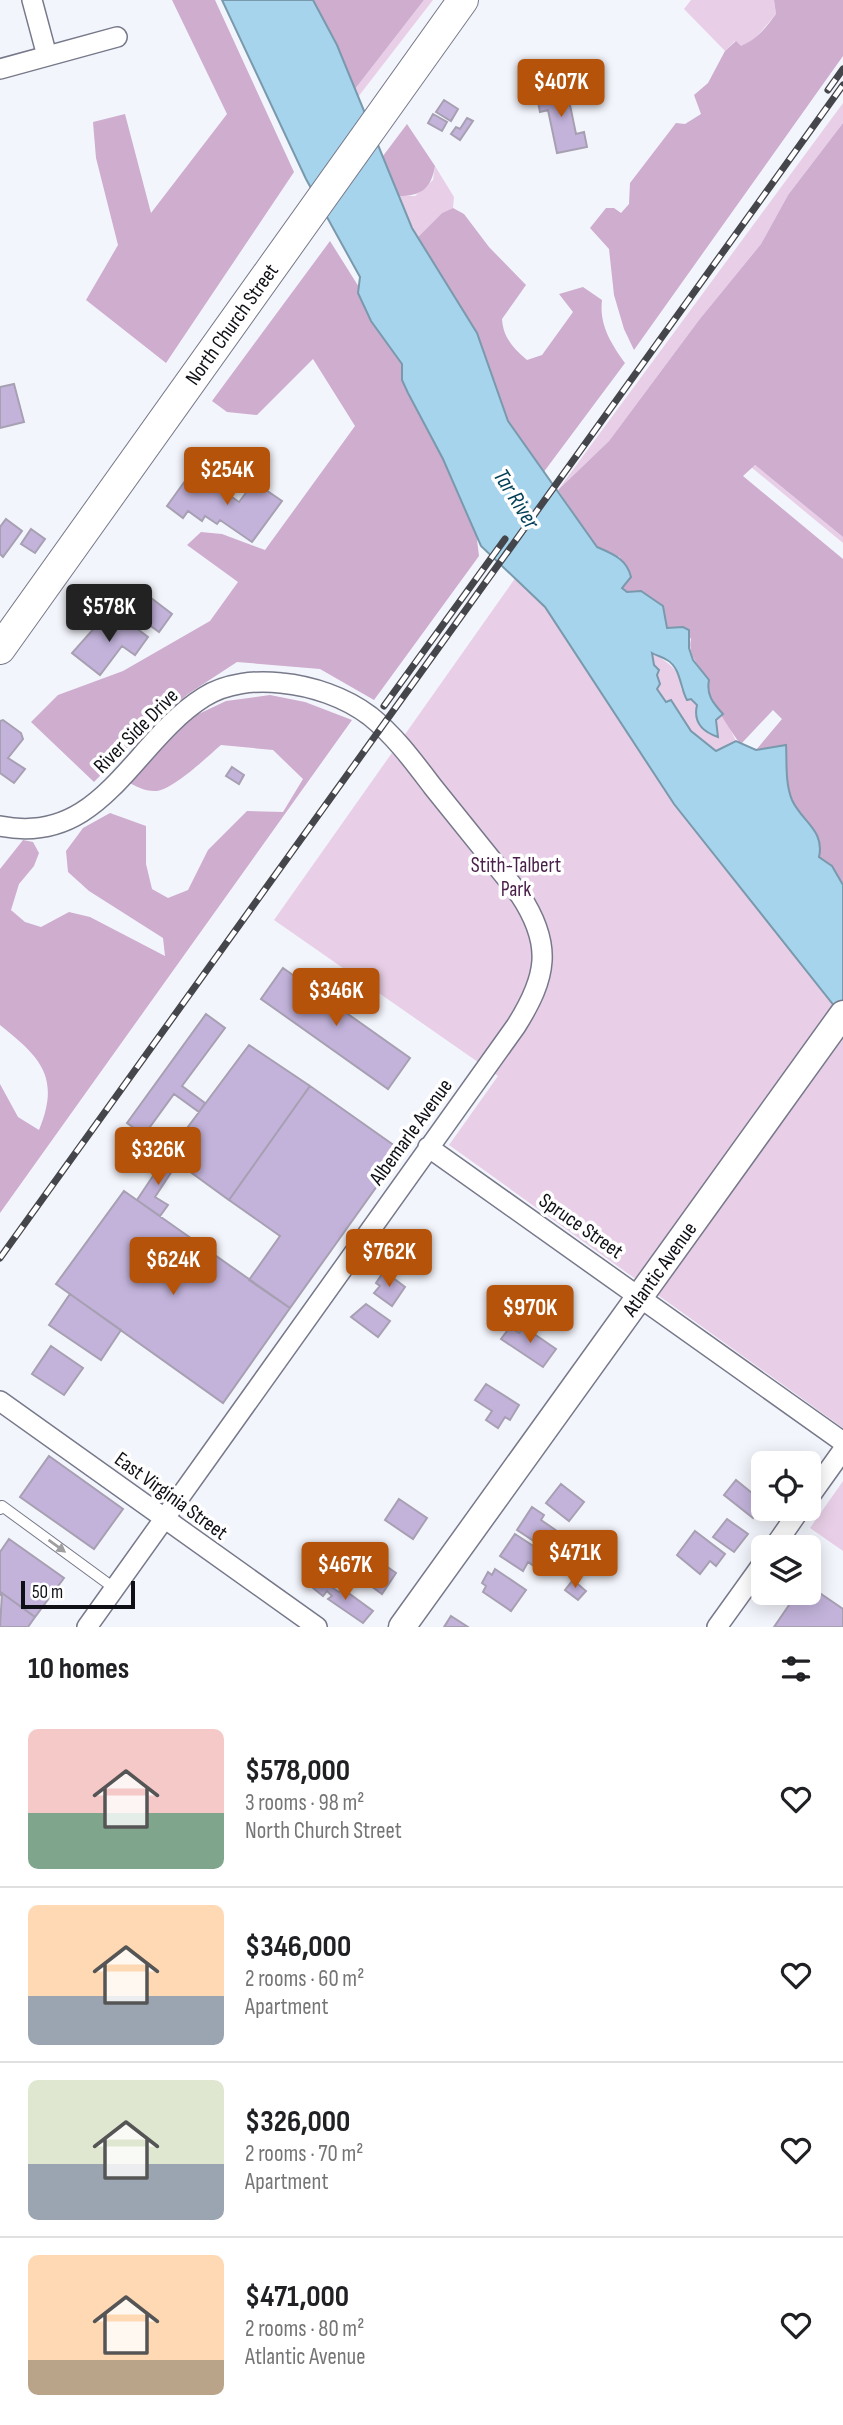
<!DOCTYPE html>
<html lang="en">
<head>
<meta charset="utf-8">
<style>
  :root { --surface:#fff; --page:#f6f6f6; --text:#202124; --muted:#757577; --line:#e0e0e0; --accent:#b45309 }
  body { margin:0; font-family:"Sofia Sans Condensed",sans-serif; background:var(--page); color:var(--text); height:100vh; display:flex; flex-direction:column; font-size:26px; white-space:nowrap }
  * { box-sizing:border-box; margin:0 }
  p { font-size:23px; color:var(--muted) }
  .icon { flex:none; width:38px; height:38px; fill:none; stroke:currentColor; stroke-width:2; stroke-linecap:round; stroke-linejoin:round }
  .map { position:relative; height:1627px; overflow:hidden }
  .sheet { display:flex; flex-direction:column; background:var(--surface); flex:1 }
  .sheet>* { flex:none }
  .fabs { position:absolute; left:751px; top:1451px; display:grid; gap:14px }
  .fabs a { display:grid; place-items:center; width:70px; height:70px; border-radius:10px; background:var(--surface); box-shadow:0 4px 18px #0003; font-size:35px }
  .scale { position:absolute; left:21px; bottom:18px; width:114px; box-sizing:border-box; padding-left:7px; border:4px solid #0f1016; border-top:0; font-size:19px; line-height:24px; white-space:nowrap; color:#0f1016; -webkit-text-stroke:5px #fff; paint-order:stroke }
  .price { position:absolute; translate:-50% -60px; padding:0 16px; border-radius:7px; background:var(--accent); color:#fff; font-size:23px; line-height:46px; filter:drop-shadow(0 2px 4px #0008) }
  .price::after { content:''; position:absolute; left:50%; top:42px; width:21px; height:16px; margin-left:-10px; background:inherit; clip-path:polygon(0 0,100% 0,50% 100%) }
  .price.selected { background:#222; color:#fff }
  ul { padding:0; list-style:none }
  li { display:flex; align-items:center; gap:21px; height:175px; padding:0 28px }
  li+li { border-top:2px solid var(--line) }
  li span { display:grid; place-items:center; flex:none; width:196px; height:140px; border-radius:10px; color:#555 }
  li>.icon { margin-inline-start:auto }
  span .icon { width:84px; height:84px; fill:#fffc; stroke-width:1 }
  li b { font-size:30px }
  h2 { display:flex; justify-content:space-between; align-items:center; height:84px; padding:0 28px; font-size:30px }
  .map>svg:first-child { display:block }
  .green { fill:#e8cfe7 }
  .forest { fill:#ceadce }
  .water { fill:#a6d4ed; stroke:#7999ac; stroke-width:2 }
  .building { fill:#c3b3db; stroke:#a7a0b2; stroke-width:2 }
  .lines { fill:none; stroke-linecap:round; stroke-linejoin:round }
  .service-casing { stroke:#77798a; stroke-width:12 }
  .minor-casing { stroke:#77798a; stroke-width:22 }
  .secondary-casing { stroke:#77798a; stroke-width:29 }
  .primary-casing { stroke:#77798a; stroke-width:32 }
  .service { stroke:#fff; stroke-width:10 }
  .minor { stroke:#fff; stroke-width:19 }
  .secondary { stroke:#fff; stroke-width:26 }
  .primary { stroke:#fff; stroke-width:30 }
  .rail-casing { stroke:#45464c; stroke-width:7 }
  .rail { stroke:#fff; stroke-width:4.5; stroke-dasharray:13; stroke-linecap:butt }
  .oneway { fill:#9f9fa2 }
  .labels { text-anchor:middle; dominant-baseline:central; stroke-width:7; stroke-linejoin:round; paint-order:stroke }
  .street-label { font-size:21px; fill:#0f1016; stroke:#fff }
  .park-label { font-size:21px; fill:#491f4a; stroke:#fff }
  .water-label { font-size:23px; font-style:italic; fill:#003f57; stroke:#fff }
</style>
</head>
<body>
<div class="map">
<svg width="843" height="1627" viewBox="0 0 843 1627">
  <rect width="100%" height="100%" fill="#f3f5fc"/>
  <path class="green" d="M 424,0 L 433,0 L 358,97 L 355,89 Z
    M 691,0 L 774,0 L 776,14 L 754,40 L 740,47 L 735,41 L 725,51 L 684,9 Z
    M 843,103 L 843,123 L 788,195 L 761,244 L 699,320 L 609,441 L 558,490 Z
    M 435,166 L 454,197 L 453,208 L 442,213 L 417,238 L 399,196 L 415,196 L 433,180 Z
    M 755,465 L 843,537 L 843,543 L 751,467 Z
    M 516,577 L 545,607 L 569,640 L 674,804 L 843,1017 L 843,1428 L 449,1145 L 498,1076 L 274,920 Z
    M 651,652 C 668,663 680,668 681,689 L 716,720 L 723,714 L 736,741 L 716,751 L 691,731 L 671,700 L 666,702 C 658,693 652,682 659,670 L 654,665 Z
    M 843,1481 L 843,1551 L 810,1528 Z"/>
  <path class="forest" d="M 172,0 L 215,0 L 294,172 L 166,363 L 86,300 L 118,245 L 96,158 L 93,122 L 125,114 L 151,213 L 227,114 Z
    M 313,0 L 424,0 L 355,89 L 337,45 Z
    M 774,0 L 843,0 L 843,56 L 634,350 L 624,329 L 614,295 L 609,249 L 590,228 L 606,208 L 614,208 L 621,213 L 629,204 L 630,183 L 676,123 L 685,124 L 701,114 L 694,95 L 708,83 L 725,51 L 736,41 L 741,46 C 757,39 765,29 776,14 Z
    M 843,123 L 843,537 L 755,465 L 743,476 L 843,559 L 843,885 L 832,866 L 819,857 C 825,830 802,822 792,800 C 785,784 787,763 786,745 L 756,750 L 782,719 L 773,710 L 741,744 C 737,742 709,696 708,691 C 707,687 708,684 709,680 C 700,667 687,656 691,639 L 683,627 L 667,628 L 663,606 L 641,591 L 627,592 L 622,588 L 627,583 L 620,557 L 597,547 L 558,490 L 609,441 L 699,320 L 761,244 L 788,195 Z
    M 407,124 L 435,166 C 431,189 421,196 399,196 L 383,156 Z
    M 453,208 L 464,214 L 489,247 L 526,285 L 502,319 C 503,337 513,348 527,360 L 542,355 L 573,312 L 559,294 L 583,287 L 602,300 C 599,325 611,343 625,363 L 543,473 L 508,421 L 471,323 L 417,238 L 442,213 Z
    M 330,241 L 401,354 L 473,507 L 479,556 L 374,700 L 320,669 L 237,662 L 188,694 L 141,734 L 94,782 L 31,722 L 58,695 L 123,671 L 210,621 L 238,582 L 187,545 L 201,532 L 222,534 L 265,550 L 355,426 L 313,359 L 257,415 L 227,412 L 212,401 Z
    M 270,695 L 305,702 L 352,720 L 0,1213 L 0,1084 L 18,1117 L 39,1130 C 61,1077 40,1057 0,1025 L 0,869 L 23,840 L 33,842 L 39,853 L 34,866 L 19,884 L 11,910 L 25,922 L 41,927 L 69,912 L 90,917 L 165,956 L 163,938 L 89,891 L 68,872 L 66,851 L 83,828 L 110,813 L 146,826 L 146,864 L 152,889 L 168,898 L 188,890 L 208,850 L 247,811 L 283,812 L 303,779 L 273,750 L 221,745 C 207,757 175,788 157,791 C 146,792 135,786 126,781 L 188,719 L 226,701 Z"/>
  <path class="water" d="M 222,0 L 313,0 L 337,45 L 412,228 L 477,333 L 508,421 L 597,547 C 613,554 627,559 631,577 L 622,588 L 627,592 L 641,591 L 663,606 L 667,628 L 683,627 L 689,630 L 689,648 L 693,660 L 709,680 C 706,695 713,703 723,714 L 716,720 L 718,737 C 703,732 693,722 697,705 L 691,699 L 687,700 C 680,688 681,668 667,660 C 663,657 657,656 652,653 L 654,665 L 659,670 L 657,675 L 660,684 L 657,689 L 666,702 L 671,700 L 691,731 L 716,751 L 736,741 L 756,750 L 786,745 C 787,763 785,783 792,800 C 802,822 825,830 819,857 L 832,866 L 843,885 L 843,1017 L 674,804 L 545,607 L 481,546 L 443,459 L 408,393 L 402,380 L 402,364 L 371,321 L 358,293 L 360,277 L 306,179 Z"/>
  <path class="building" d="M 566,86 L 576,134 L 584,132 L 587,147 L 557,153 L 548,110 L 540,112 L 536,92 Z
    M 444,100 L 458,109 L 451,121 L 436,112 Z
    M 433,114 L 447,122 L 442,131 L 428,123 Z
    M 467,118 L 473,121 L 460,140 L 451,134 L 456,127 L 460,129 Z
    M 14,384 L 24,422 L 0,428 L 0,387 Z
    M 185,481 L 200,491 L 209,481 L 239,502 L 254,482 L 282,501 L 252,542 L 220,520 L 217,524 L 205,516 L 202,521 L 188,511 L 183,518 L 167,506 Z
    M 6,519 L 22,531 L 3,557 L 0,554 L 0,527 Z
    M 31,529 L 45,539 L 35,553 L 21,544 Z
    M 138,588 L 172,614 L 159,632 L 124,606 Z
    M 119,615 L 148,637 L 135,655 L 122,646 L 100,675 L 72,653 L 97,625 L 105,633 Z
    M 3,720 L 21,733 L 23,739 L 8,758 L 25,769 L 14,783 L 0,773 L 0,721 Z
    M 232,767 L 244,775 L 239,784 L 226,776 Z
    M 283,968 L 410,1058 L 388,1089 L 261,999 Z
    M 206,1014 L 225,1028 L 182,1086 L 205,1103 L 199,1112 L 174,1094 L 144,1135 L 127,1123 Z
    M 249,1045 L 310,1086 L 229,1200 L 167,1155 Z
    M 310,1086 L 402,1151 L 290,1308 L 249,1280 L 280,1236 L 229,1200 Z
    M 167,1155 L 178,1162 L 155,1197 L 168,1205 L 160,1216 L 137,1200 Z
    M 124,1191 L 290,1308 L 223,1403 L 56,1284 Z
    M 384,1271 L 405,1287 L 392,1306 L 374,1293 L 380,1286 L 376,1283 Z
    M 70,1294 L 121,1330 L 101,1360 L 49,1325 Z
    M 366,1304 L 390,1321 L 378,1337 L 351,1317 Z
    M 510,1327 L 519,1333 L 524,1327 L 556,1349 L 543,1367 L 501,1339 Z
    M 51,1346 L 83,1368 L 64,1395 L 32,1374 Z
    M 486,1384 L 519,1405 L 510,1420 L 505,1417 L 498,1428 L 486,1420 L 492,1411 L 475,1400 Z
    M 49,1456 L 123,1509 L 94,1549 L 20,1497 Z
    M 736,1480 L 763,1502 L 753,1518 L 724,1495 Z
    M 561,1484 L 584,1502 L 569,1521 L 546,1503 Z
    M 399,1499 L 427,1518 L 413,1539 L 385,1520 Z
    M 532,1507 L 544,1515 L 541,1520 L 557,1531 L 546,1549 L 517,1530 Z
    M 727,1519 L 748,1534 L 734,1552 L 713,1537 Z
    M 695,1531 L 725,1554 L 716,1566 L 710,1561 L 700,1574 L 677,1555 Z
    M 515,1534 L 547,1555 L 538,1569 L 528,1562 L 523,1571 L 500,1556 Z
    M 9,1539 L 64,1578 L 35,1617 L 2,1593 L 0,1595 L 0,1552 Z
    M 366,1552 L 396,1573 L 382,1594 L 364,1581 L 360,1586 L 337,1570 L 346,1557 L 358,1565 Z
    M 495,1569 L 526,1590 L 511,1611 L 483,1592 L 486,1586 L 482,1583 L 488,1572 L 492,1575 Z
    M 321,1580 L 339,1592 L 343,1589 L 373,1611 L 363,1623 L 328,1599 L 332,1596 L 327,1591 L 323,1596 L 313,1588 Z
    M 573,1580 L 586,1591 L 578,1600 L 565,1590 Z
    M 808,1585 L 843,1609 L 843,1627 L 774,1627 L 798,1592 L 808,1592 Z
    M 2,1593 L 35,1617 L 28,1627 L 0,1627 Z
    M 451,1616 L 468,1627 L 444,1627 Z"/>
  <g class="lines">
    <g class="service-casing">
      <path id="service" d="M 0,1509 L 2,1506 L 114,1588"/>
    </g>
    <g class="minor-casing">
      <path id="minor" d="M 32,0 L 47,56
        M 0,69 L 117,37
        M 0,826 C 102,847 132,742 204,697 C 226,683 256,680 281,683 C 312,686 345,697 370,716 C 395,736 414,762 433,787 C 462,823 491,859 520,895 C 553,945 547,977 516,1026 L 87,1627
        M 428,1147 L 843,1442
        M 0,1401 L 317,1627
        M 808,1499 L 843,1450
        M 774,1547 L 801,1508
        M 717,1627 L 763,1563"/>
    </g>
    <g class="secondary-casing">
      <g id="secondary">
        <path id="s1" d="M 402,1627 L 843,1014"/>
      </g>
    </g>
    <g class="primary-casing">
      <g id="primary">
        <path id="s2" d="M 0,649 L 463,0"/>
      </g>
    </g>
    <use href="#service" class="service"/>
    <use href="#minor" class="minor"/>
    <use href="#secondary" class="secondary"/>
    <use href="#primary" class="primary"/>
    <g class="rail-casing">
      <path id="rail" d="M 828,90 L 843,69
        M 384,706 L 505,539
        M 0,1258 L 843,85"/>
    </g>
    <use href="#rail" class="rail"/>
  </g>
  <defs><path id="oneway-solid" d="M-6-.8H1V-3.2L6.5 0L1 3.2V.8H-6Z" transform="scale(1.75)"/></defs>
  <use class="oneway" href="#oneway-solid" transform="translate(57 1546) rotate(36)"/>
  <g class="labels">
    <g class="street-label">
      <text stroke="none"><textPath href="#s2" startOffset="399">North Church Street</textPath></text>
      <text transform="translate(136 731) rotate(-45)">River Side Drive</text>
      <text transform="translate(411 1132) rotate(-54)">Albemarle Avenue</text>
      <text transform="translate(581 1226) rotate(35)">Spruce Street</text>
      <text stroke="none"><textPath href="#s1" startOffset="441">Atlantic Avenue</textPath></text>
      <text transform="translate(171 1496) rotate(36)">East Virginia Street</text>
    </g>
    <g class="park-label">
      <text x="516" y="865">Stith-Talbert<tspan x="516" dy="24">Park</tspan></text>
    </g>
    <g class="water-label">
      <text transform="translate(516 499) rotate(58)">Tar River</text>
    </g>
  </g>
</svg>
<div class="fabs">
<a><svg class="icon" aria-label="locate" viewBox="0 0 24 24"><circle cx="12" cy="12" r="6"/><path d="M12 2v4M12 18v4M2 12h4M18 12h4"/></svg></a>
<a><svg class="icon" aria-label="layers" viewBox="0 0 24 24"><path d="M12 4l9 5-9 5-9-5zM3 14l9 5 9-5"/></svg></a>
</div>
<div class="scale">50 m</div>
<b class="price" style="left:561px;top:119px">$407K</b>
<b class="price" style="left:227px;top:507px">$254K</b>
<b class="price selected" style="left:109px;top:644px">$578K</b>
<b class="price" style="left:336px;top:1028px">$346K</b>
<b class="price" style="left:158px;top:1187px">$326K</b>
<b class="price" style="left:389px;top:1289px">$762K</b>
<b class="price" style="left:173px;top:1297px">$624K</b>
<b class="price" style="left:530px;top:1345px">$970K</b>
<b class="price" style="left:575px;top:1590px">$471K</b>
<b class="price" style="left:345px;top:1602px">$467K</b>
</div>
<section class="sheet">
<h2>10 homes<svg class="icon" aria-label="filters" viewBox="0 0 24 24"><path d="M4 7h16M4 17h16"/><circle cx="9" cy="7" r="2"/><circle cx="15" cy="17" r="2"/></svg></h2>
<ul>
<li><span style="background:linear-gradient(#f6c9c9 60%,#7fa58c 0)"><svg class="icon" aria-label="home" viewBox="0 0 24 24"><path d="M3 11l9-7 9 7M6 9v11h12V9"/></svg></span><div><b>$578,000</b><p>3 rooms · 98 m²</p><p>North Church Street</p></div><svg class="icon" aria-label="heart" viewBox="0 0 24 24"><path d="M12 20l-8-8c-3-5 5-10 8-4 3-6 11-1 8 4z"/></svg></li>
<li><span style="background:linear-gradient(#ffd9b3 65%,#9aa5b1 0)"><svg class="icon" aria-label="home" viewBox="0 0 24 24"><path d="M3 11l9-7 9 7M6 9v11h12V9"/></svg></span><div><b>$346,000</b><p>2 rooms · 60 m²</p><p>Apartment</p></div><svg class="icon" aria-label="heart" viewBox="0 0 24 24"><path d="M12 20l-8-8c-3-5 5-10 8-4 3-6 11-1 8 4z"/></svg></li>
<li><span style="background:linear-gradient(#dfe7d0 60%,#9aa5b1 0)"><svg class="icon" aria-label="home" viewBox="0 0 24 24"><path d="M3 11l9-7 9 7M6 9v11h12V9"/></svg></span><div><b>$326,000</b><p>2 rooms · 70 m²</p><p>Apartment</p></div><svg class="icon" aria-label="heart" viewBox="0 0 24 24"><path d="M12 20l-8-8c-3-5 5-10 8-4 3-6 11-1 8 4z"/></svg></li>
<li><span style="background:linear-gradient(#ffd9b3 75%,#b9a48a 0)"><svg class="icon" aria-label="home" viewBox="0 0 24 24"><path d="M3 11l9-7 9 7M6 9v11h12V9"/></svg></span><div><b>$471,000</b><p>2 rooms · 80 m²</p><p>Atlantic Avenue</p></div><svg class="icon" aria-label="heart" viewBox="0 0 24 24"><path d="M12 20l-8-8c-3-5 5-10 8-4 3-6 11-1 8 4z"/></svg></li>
</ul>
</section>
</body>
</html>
